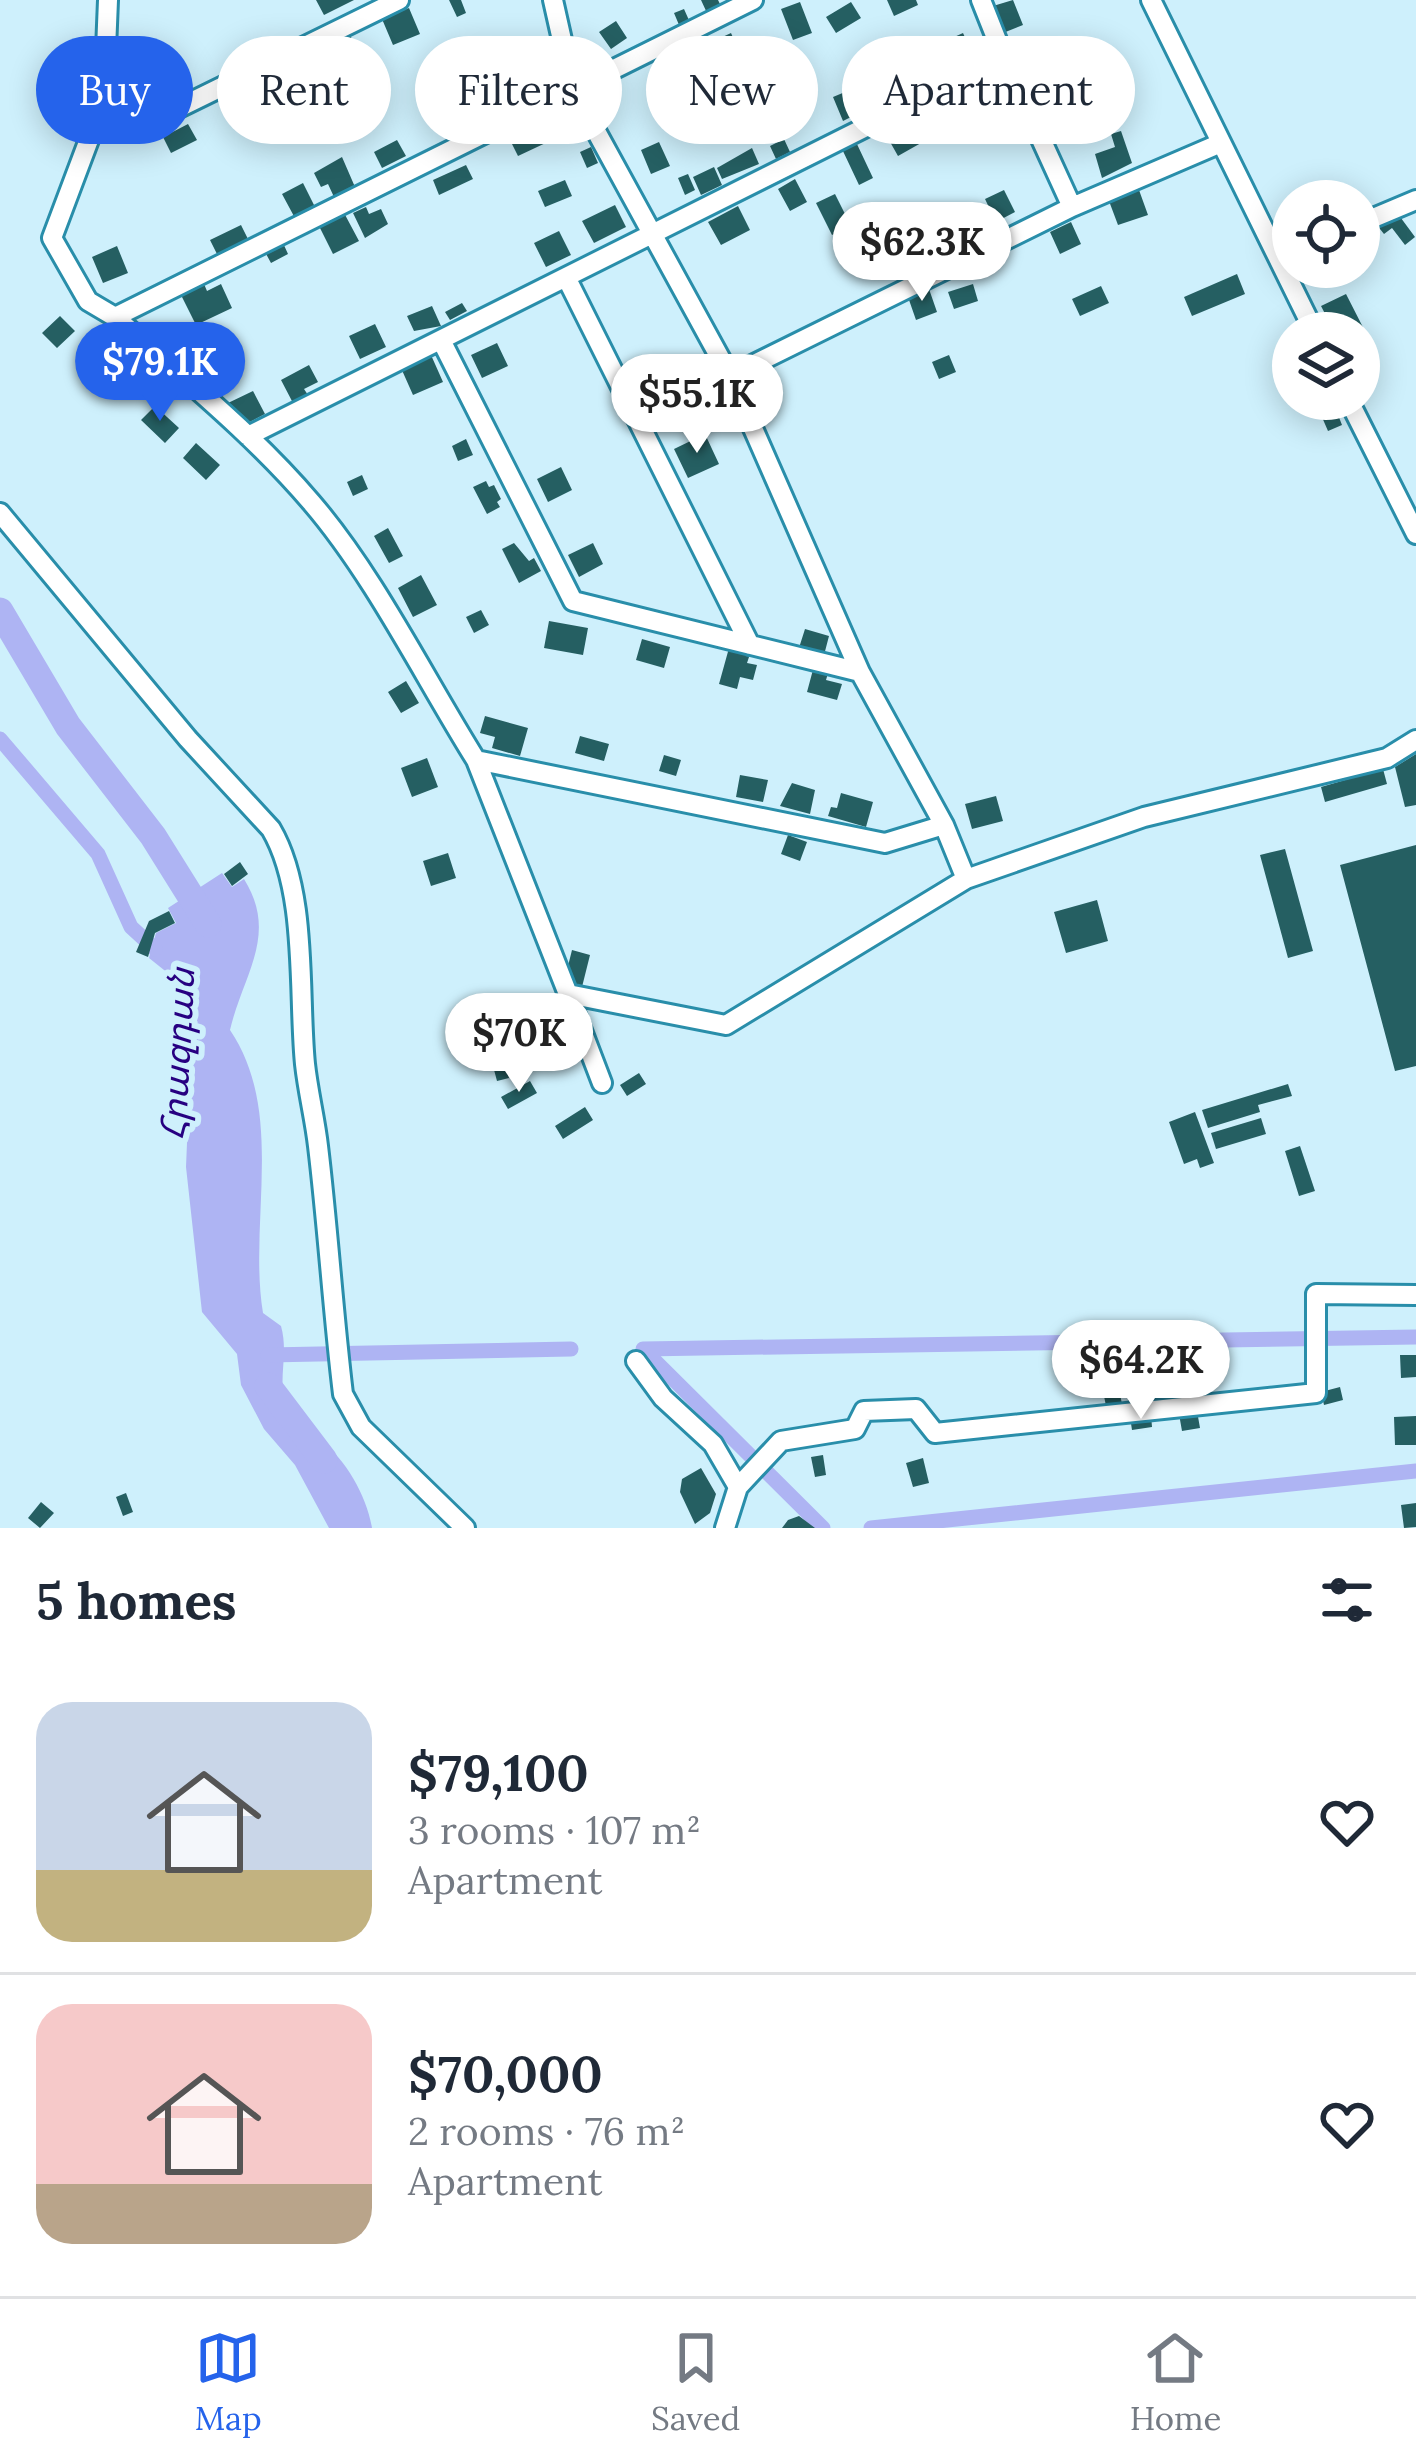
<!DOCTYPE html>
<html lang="en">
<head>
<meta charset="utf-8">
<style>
  :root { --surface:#fff; --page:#f2f2f3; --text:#1f2937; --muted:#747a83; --line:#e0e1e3; --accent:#2563eb }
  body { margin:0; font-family:Lora,"Noto Sans Armenian",serif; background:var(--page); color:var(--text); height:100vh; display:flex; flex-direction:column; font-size:45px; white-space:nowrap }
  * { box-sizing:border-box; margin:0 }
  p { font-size:39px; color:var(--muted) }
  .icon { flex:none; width:66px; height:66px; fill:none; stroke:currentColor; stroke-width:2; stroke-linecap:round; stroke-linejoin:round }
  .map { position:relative; height:1528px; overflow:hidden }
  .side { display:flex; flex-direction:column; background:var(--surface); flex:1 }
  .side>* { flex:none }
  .banner { position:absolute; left:36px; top:36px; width:1344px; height:108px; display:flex; gap:24px }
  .buttons { position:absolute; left:1272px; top:180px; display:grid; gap:24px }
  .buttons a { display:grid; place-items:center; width:108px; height:108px; border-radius:50%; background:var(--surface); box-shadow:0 6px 30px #0003; font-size:60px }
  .price { position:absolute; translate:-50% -102px; padding:0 27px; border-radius:42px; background:#fff; color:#222; font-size:39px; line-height:78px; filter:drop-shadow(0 3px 6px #0008) }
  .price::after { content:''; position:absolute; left:50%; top:72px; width:36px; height:27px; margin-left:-18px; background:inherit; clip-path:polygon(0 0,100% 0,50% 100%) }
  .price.active { background:var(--accent); color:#fff }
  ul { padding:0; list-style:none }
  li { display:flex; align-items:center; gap:36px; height:300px; padding:0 36px }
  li+li { border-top:3px solid var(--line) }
  li span { display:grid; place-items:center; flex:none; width:336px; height:240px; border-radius:36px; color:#555 }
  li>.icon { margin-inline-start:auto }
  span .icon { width:144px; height:144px; fill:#fffc; stroke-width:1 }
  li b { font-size:51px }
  h2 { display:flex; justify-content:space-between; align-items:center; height:144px; padding:0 36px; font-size:51px }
  .tag { padding:0 42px; border-radius:54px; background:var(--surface); box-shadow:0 6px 30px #0003; font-size:42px; line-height:108px }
  .tag.active { background:var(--accent); color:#fff }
  .menu { display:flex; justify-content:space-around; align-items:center; height:168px; border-top:3px solid var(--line); background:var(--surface); font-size:33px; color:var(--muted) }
  .menu a { display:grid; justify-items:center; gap:6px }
  .menu .active { color:var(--accent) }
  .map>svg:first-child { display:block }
  .water { fill:#aeb4f3 }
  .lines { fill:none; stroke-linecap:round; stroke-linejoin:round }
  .canal { stroke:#aeb4f3; stroke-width:15 }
  .river { stroke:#aeb4f3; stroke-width:27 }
  .building { fill:#255f62 }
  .minor-casing { stroke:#298eaa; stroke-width:24 }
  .minor { stroke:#fff; stroke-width:18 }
  .labels { text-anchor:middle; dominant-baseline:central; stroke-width:12; stroke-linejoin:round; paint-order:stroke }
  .water-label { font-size:36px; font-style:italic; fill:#270081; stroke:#cef0fc }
</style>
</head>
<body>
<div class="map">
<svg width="1416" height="1528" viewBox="0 0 1416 1528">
  <rect width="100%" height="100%" fill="#cef0fc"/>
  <path class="water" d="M 222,873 L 232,887 L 244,879 C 279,935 243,974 230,1030 C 286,1113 248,1222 263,1313 L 281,1326 C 290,1358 274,1385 290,1418 C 296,1429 309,1433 320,1440 C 346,1459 367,1497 372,1528 L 329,1528 L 295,1465 L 264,1429 L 241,1385 L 237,1354 L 202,1312 L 186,1167 L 192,1022 L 186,998 L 174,978 L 149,958 L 156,933 L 176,923 L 168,908 Z"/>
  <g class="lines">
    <path class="canal" d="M 0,739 L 98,854 L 131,927 L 155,949
      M 643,1349 L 1416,1337
      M 643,1349 L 823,1528
      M 268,1355 L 571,1349
      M 871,1528 L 1416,1471"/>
    <path class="river" d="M 0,611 L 68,726 L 153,836 L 208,924
      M 268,1386 L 324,1460"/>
  </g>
  <path class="building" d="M 316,0 L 354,0 L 324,15 Z
    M 449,0 L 461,0 L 466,13 L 457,17 Z
    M 701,0 L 718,0 L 721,6 L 707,13 Z
    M 887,0 L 916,0 L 918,5 L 894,16 Z
    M 1013,0 L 1023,25 L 1003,33 L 993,6 Z
    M 800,2 L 812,33 L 793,40 L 781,9 Z
    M 851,2 L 861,18 L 836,33 L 826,17 Z
    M 409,8 L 420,34 L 393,45 L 382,19 Z
    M 684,9 L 692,27 L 682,32 L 674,13 Z
    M 616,21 L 627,38 L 611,49 L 599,32 Z
    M 731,33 L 738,49 L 723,55 L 716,40 Z
    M 963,33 L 977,64 L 956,74 L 941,43 Z
    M 350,35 L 360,56 L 344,65 L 353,84 L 336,91 L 317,52 Z
    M 934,45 L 947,71 L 927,81 L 915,54 Z
    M 900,55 L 911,76 L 893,85 L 882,64 Z
    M 291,67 L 303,92 L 280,104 L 267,78 Z
    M 877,71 L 889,94 L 871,103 L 859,80 Z
    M 519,79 L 527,97 L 513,103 L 516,111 L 500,118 L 489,93 Z
    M 173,80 L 180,93 L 161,103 L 154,91 Z
    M 857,87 L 867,109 L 843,121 L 833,97 Z
    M 958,90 L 969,117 L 946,127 L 934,100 Z
    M 1060,99 L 1066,121 L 1046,126 L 1041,104 Z
    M 463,103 L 474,127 L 451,138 L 440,114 Z
    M 569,103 L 575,116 L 559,123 L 553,110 Z
    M 933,108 L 945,129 L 931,137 L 919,116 Z
    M 541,117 L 552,140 L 518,156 L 510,140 L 527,133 L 524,125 Z
    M 908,120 L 921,143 L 898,156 L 885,133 Z
    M 188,124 L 197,140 L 171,153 L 163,137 Z
    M 1121,131 L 1132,163 L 1102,178 L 1095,154 L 1115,147 L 1111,134 Z
    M 784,139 L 790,152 L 776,159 L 770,146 Z
    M 397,140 L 406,156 L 382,168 L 374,152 Z
    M 659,142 L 670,166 L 651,174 L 641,150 Z
    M 856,142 L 873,178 L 859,185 L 842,149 Z
    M 591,147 L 598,163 L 587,168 L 580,152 Z
    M 752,148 L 759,164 L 722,179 L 717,168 Z
    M 342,157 L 355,187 L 334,197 L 328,184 L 321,187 L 314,173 Z
    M 466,165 L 473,179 L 439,195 L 433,180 Z
    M 714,167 L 722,185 L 701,195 L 693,177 Z
    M 688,174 L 695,190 L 685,195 L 678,178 Z
    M 795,179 L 807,202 L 790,211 L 778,189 Z
    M 565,180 L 572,196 L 545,207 L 538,191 Z
    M 303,183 L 316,209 L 296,220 L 282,194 Z
    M 1004,190 L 1015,212 L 996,222 L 985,199 Z
    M 1139,190 L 1148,215 L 1118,225 L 1109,201 Z
    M 835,194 L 851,226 L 832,235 L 816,203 Z
    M 615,205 L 626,227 L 594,243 L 582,221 Z
    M 738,206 L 750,230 L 721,245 L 708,222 Z
    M 366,207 L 369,214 L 381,209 L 388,224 L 365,238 L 353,213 Z
    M 343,211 L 359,241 L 333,254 L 318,224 Z
    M 1398,214 L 1415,237 L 1405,245 L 1392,228 L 1384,234 L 1376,224 Z
    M 1071,222 L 1081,244 L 1060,254 L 1050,232 Z
    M 241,225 L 248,239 L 217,254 L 210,240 Z
    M 559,231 L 571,255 L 546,267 L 534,243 Z
    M 929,241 L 936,256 L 918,264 L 911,250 Z
    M 283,243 L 288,254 L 271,263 L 265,252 Z
    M 117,246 L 128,273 L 103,283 L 92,257 Z
    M 1237,274 L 1245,294 L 1192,316 L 1184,297 Z
    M 204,284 L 207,291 L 221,284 L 232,308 L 196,325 L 181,295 Z
    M 973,284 L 978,301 L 954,309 L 948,292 Z
    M 1101,286 L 1109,303 L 1080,316 L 1072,299 Z
    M 929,289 L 937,312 L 916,320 L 908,297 Z
    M 1346,294 L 1372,345 L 1368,347 L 1375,361 L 1359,369 L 1359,333 L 1335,333 L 1321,306 Z
    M 462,303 L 467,311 L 450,320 L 445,312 Z
    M 432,306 L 441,326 L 414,331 L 407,316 Z
    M 60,316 L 75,331 L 57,348 L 42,333 Z
    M 375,324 L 386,347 L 360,359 L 349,336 Z
    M 497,343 L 508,366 L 482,378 L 471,355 Z
    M 431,355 L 443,382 L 413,395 L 401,368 Z
    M 949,355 L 956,372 L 939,379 L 932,362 Z
    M 309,365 L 318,382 L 304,389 L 308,395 L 293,403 L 281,380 Z
    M 253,391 L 265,414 L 240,427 L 228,403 Z
    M 1333,402 L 1342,425 L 1328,431 L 1318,408 Z
    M 155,406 L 179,428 L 165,443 L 141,420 Z
    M 705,434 L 719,464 L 688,478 L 674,449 Z
    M 466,439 L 473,455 L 458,461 L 452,446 Z
    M 196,443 L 220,465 L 206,480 L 183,458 Z
    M 561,467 L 572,490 L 548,502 L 537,479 Z
    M 362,475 L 368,489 L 353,496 L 347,482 Z
    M 486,481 L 489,487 L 494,485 L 501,499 L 497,502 L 500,507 L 487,514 L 473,487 Z
    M 388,528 L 403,556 L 389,563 L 374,536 Z
    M 514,543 L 529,561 L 534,558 L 541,571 L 519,583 L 502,549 Z
    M 593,543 L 603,564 L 579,577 L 568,555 Z
    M 421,575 L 437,605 L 413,617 L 398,588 Z
    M 481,610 L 489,625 L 474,633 L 466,617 Z
    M 549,621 L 588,628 L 583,655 L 544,648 Z
    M 805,629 L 829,636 L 823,659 L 798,651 Z
    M 642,639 L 670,647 L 664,668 L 636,660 Z
    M 729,648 L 750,654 L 747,663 L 757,665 L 753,680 L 740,677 L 737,689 L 719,684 Z
    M 814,666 L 829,670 L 826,680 L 842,684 L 837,700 L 807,692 Z
    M 406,681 L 419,703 L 401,713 L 388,692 Z
    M 485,716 L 528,728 L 520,756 L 492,748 L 495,737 L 480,733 Z
    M 580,736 L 609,744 L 604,761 L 575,753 Z
    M 1416,754 L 1416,805 L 1405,807 L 1395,767 Z
    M 664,755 L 681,760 L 676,776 L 659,771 Z
    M 427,758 L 438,787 L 412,797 L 401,768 Z
    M 1383,769 L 1387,784 L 1325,802 L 1321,787 Z
    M 740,775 L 768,780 L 763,802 L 736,797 Z
    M 792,783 L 815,790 L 810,814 L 780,806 Z
    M 841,793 L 873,802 L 866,827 L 828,816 L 831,807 L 837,808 Z
    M 996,796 L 1003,821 L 972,829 L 965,804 Z
    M 788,835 L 807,842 L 800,861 L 781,854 Z
    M 1416,845 L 1416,1066 L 1395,1071 L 1340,865 Z
    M 1285,849 L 1313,951 L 1288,958 L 1260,855 Z
    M 448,853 L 456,878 L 431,886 L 423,861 Z
    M 240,862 L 248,874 L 232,886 L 224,874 Z
    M 1097,900 L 1108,941 L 1066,953 L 1054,912 Z
    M 169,911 L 175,923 L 155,933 L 148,957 L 136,952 L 149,921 Z
    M 572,950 L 590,955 L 582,987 L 564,982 Z
    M 510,1045 L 515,1062 L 506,1064 L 509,1078 L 497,1081 L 489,1051 Z
    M 639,1073 L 646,1084 L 627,1096 L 620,1085 Z
    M 530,1081 L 537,1093 L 508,1109 L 501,1097 Z
    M 1288,1084 L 1292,1096 L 1258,1105 L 1260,1112 L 1208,1128 L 1202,1110 Z
    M 585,1107 L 593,1120 L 563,1139 L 555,1126 Z
    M 1195,1112 L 1214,1163 L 1200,1168 L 1197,1159 L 1184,1164 L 1169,1122 Z
    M 1261,1118 L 1266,1134 L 1216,1149 L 1211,1133 Z
    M 1300,1146 L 1315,1191 L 1299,1196 L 1285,1151 Z
    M 1175,1342 L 1178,1363 L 1166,1365 L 1163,1343 Z
    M 1400,1355 L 1416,1355 L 1416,1377 L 1401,1378 Z
    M 1340,1387 L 1343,1400 L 1324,1405 L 1321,1392 Z
    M 1119,1389 L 1122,1404 L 1106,1406 L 1103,1391 Z
    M 1142,1390 L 1143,1405 L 1129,1406 L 1127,1391 Z
    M 1197,1411 L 1200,1428 L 1182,1431 L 1179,1414 Z
    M 1151,1415 L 1152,1427 L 1132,1430 L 1130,1417 Z
    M 1416,1416 L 1416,1445 L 1395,1445 L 1394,1417 Z
    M 823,1455 L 826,1475 L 815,1477 L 811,1457 Z
    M 923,1458 L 929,1483 L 913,1487 L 906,1463 Z
    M 701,1468 L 716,1494 L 710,1513 L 695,1524 L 680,1492 L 682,1479 Z
    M 126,1493 L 133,1512 L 123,1516 L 116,1497 Z
    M 41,1502 L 54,1513 L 40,1528 L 28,1518 Z
    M 1416,1503 L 1416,1527 L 1404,1528 L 1401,1505 Z
    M 799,1516 L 815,1528 L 782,1528 L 788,1520 Z"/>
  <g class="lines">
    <g class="minor-casing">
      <path id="minor" d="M 108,0 L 103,125 L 93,129 L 52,238 L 88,301 L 115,317
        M 553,0 L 573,89 L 730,376 L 860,672 L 944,825 L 966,879 L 1144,817 L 1387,758 L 1416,740
        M 753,0 L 115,317 C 182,377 253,434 311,502 C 374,575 424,677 476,760 L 885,843 L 944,825
        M 981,0 L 1004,58
        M 1151,0 L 1315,333
        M 103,125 L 144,125 L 399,0
        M 1359,224 L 1416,200
        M 566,277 L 750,645
        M 442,342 L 573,601 L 860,672
        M 730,376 L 1072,207
        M 1348,399 L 1416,534
        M 248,436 L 1004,58 L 1072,207 L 1221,143
        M 0,513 L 188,739 L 271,829 C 308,892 298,993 305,1064 C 308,1092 315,1119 318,1146 C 328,1229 333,1312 343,1394 L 361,1427 L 465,1528
        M 476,760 L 568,994 L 726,1025 L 966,879
        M 568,994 L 602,1083
        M 636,1361 L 663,1398 L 713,1444 L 738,1487 L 725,1528
        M 738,1487 L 781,1441 L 855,1429 L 864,1411 L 916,1409 L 935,1433 L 1316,1393 L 1316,1294 L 1416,1295"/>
    </g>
    <use href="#minor" class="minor"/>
  </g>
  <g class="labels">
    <g class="water-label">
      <text transform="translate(177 1054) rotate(-87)">Հրազդան</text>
    </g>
  </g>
</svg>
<div class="buttons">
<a><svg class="icon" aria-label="locate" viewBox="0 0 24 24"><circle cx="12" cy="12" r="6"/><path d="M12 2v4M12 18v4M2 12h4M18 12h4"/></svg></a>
<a><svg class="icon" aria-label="layers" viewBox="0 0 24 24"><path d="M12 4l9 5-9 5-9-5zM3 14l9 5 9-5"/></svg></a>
</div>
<b class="price" style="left:922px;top:304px">$62.3K</b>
<b class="price active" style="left:160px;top:424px">$79.1K</b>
<b class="price" style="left:697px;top:456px">$55.1K</b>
<b class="price" style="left:519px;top:1095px">$70K</b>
<b class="price" style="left:1141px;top:1422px">$64.2K</b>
<div class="banner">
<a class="tag active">Buy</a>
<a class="tag">Rent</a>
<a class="tag">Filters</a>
<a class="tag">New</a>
<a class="tag">Apartment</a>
</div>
</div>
<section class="side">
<h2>5 homes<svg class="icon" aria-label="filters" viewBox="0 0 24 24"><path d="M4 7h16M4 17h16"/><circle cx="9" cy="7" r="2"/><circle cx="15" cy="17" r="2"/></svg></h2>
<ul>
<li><span style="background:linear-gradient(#c9d6e8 70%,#c2b280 0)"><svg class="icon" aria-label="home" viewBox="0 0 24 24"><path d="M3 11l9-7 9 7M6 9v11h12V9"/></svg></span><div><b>$79,100</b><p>3 rooms · 107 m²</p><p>Apartment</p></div><svg class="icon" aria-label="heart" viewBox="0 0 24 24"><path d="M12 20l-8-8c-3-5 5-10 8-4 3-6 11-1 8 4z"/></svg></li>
<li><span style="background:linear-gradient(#f6c9c9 75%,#b9a48a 0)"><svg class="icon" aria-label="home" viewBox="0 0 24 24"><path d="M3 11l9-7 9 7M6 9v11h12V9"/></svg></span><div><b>$70,000</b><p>2 rooms · 76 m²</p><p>Apartment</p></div><svg class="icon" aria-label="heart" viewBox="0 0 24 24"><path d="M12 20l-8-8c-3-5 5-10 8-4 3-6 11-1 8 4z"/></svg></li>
</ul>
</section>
<nav class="menu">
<a class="active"><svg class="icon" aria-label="map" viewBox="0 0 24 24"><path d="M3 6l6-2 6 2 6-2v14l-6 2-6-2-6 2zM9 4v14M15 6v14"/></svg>Map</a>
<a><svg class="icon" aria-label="saved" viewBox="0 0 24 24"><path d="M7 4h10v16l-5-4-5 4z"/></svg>Saved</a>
<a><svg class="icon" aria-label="home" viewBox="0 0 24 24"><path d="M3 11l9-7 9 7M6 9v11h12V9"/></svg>Home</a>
</nav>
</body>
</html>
